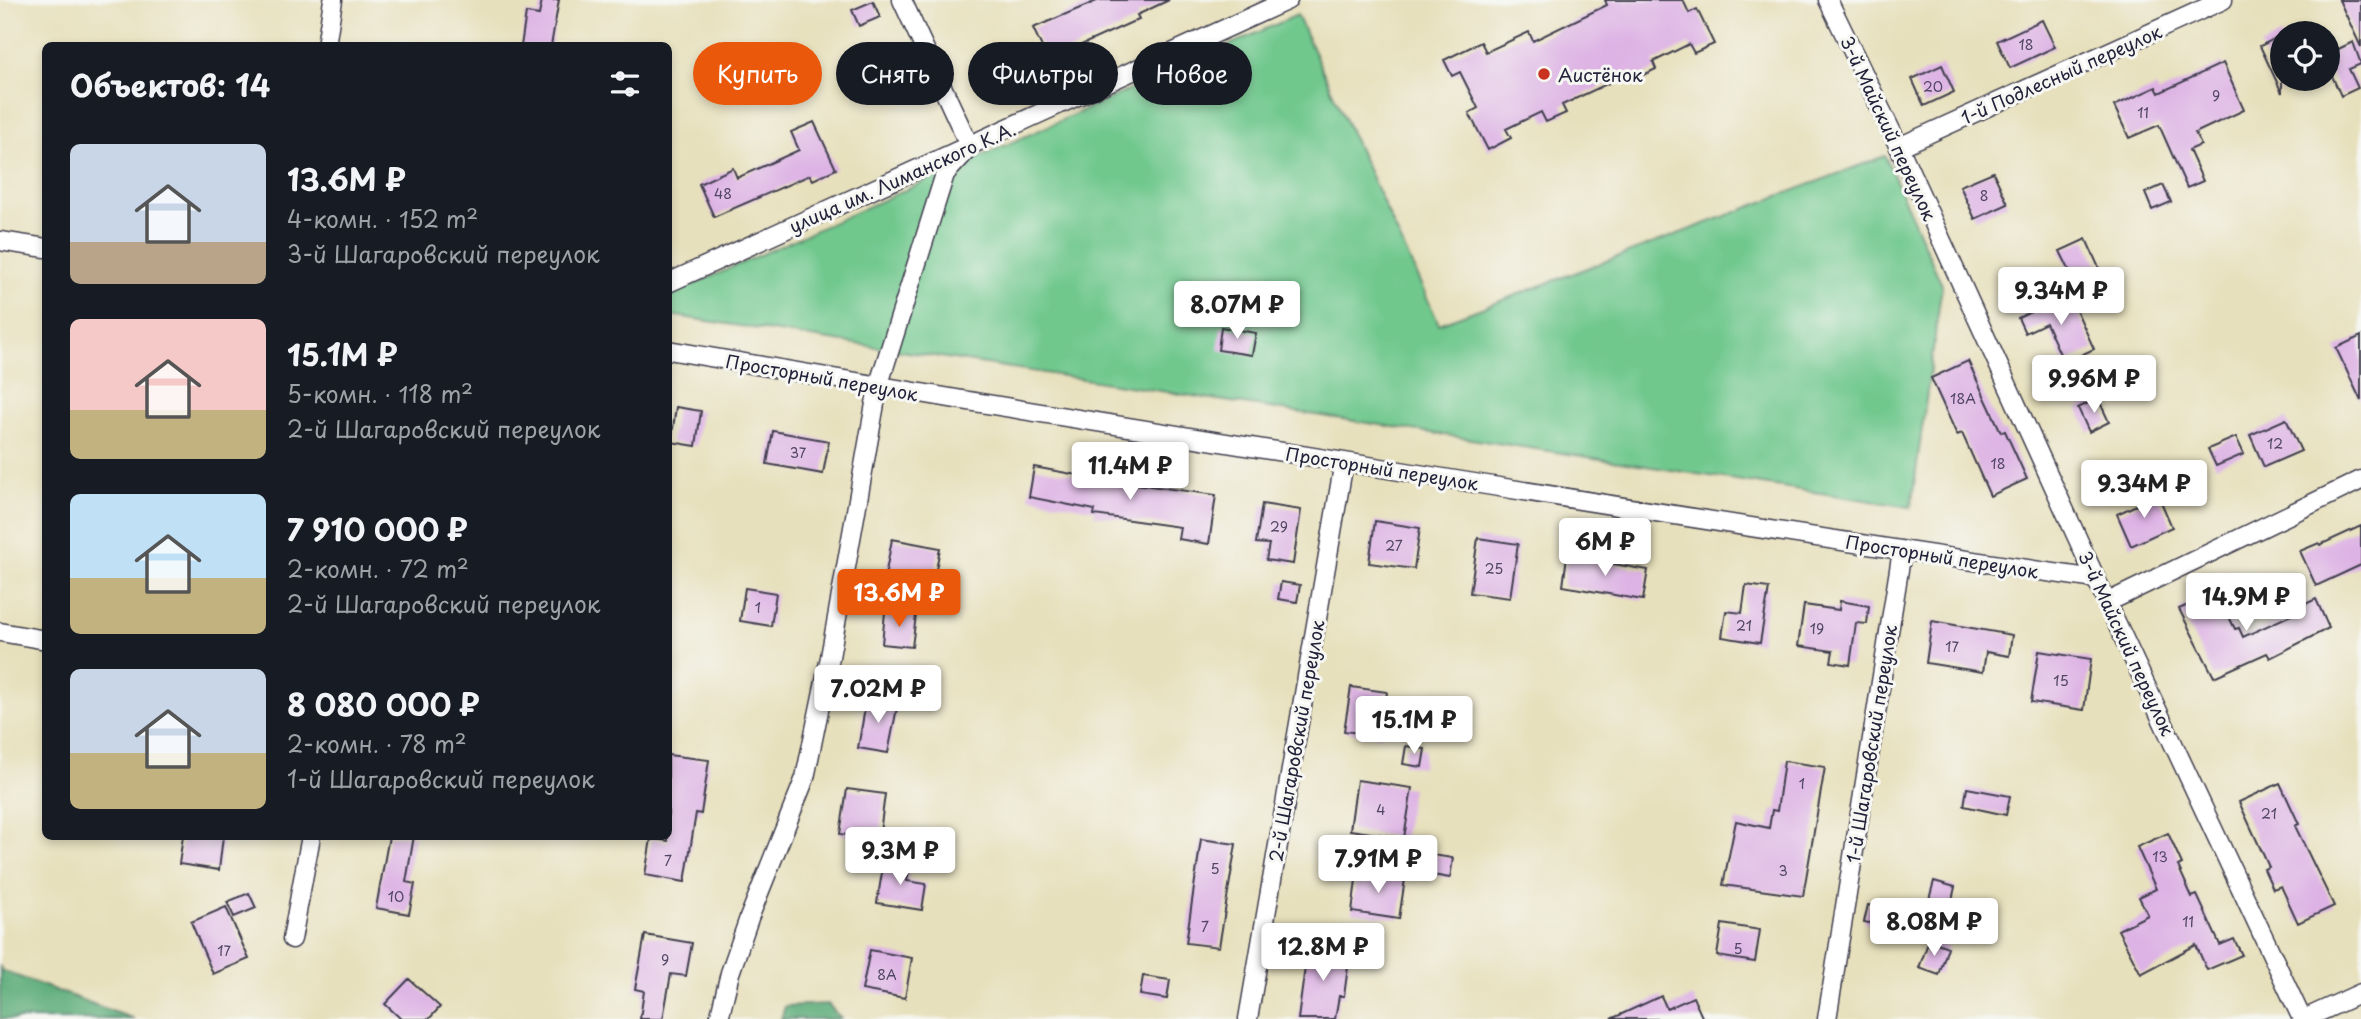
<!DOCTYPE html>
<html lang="ru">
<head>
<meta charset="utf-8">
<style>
  :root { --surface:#171b24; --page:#20242c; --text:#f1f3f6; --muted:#9ea1a6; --accent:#ea580c }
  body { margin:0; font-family:"Playpen Sans",sans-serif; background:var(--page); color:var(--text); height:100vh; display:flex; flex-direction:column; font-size:26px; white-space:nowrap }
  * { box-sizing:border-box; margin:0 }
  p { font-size:23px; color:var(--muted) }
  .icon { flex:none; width:38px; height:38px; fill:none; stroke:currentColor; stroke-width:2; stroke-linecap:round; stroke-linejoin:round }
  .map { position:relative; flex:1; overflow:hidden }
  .details { position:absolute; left:42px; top:42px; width:630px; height:798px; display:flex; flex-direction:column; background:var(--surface); border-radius:10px; box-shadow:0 4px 10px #0003 }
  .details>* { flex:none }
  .guide { position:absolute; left:693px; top:42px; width:665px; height:63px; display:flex; gap:14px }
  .tools { position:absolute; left:2270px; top:21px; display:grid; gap:14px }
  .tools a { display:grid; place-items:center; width:70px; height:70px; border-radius:50%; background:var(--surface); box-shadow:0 4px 10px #0003; font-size:35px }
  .price { position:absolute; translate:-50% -60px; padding:0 16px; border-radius:7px; background:#fff; color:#222; font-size:23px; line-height:46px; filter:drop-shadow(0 2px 4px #0008) }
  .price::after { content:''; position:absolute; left:50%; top:42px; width:21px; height:16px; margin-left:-10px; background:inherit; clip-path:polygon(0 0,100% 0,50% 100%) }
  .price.selected { background:var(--accent); color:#fff }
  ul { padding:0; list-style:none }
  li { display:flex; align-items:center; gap:21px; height:175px; padding:0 28px }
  li span { display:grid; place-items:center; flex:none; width:196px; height:140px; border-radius:10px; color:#555 }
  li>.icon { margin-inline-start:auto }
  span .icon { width:84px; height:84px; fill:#fffc; stroke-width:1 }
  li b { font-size:30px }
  h2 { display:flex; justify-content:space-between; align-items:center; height:84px; padding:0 28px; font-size:30px }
  .pill { padding:0 24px; border-radius:32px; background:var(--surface); box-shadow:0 4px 10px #0003; font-size:24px; line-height:63px }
  .pill.selected { background:var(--accent); color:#fff }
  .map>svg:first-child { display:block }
  .green { fill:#70c88d; stroke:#497564; stroke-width:2 }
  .forest { fill:#5cac78; stroke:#3f675a; stroke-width:2 }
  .building { fill:#ddb2e4 }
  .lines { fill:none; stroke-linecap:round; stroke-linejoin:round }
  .minor-casing { stroke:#403e4e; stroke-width:21 }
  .minor { stroke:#fff; stroke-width:18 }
  .poi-dot { fill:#c8321e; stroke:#f6f6f2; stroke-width:2.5 }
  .labels { text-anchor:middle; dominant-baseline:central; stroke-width:6; stroke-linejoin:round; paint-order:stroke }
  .number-label { font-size:14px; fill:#514665 }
  .poi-label { font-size:18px; fill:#22223b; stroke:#f6f6f2; text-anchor:start }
  .street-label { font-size:18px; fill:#22223b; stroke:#f6f6f2 }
</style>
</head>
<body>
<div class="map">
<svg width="2361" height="1019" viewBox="0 0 2361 1019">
  <rect width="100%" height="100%" fill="#f6f6f2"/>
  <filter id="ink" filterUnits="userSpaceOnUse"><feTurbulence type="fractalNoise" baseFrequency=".0143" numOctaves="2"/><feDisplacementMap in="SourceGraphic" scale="14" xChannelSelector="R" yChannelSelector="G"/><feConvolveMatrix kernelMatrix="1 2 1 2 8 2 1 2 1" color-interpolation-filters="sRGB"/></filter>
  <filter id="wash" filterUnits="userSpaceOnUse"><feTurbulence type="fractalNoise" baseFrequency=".00686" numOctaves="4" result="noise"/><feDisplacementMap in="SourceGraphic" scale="28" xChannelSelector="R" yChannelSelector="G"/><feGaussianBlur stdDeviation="1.57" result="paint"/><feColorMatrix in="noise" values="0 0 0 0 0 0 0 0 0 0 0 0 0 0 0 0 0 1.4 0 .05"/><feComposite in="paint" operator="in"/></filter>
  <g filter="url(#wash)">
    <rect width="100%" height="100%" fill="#e7e0bc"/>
    <path class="green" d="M 1297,15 L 1439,324 L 1885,156 L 1942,285 L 1911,507 L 669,315 L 668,296 Z"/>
    <path class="forest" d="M 0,967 L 3,971 L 134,1019 L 0,1019 Z
      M 828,1004 L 841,1019 L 781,1019 L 785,1006 Z"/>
    <g id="blocks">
      <path class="building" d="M 542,0 L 559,0 L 551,46 L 521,46 L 526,13 L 539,15 Z
        M 1099,0 L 1169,0 L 1137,15 L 1139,19 L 1048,60 L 1033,28 Z
        M 1605,0 L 1683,0 L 1689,13 L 1697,9 L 1714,44 L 1694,53 L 1689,44 L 1653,62 L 1656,69 L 1635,79 L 1632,72 L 1562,105 L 1566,113 L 1546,122 L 1541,112 L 1506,129 L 1511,138 L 1488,150 L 1469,113 L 1478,108 L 1460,72 L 1452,76 L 1444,60 L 1481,42 L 1486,52 L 1529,32 L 1533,41 L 1607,5 Z
        M 2339,0 L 2361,0 L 2361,47 Z
        M 873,1 L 880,17 L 859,26 L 852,10 Z
        M 2042,20 L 2055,47 L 2010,68 L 1997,41 Z
        M 2282,35 L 2282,93 L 2260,46 Z
        M 2353,42 L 2361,64 L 2349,69 L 2358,88 L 2341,96 L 2328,67 L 2328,54 Z
        M 2223,63 L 2244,110 L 2195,133 L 2201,145 L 2189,150 L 2203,181 L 2187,188 L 2159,125 L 2129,138 L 2114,106 L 2156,87 L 2159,93 Z
        M 1942,65 L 1954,92 L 1924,106 L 1912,79 Z
        M 814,122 L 836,169 L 813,180 L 810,175 L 714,217 L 699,184 L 733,168 L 737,178 L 799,150 L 791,132 Z
        M 1993,172 L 2008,204 L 1975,219 L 1960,186 Z
        M 2163,185 L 2171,202 L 2152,210 L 2145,193 Z
        M 2086,239 L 2103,277 L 2078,288 L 2060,251 Z
        M 2069,294 L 2094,349 L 2064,363 L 2046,323 L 2025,333 L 2018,318 Z
        M 1221,327 L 1256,333 L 1252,355 L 1218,350 Z
        M 2361,336 L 2361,401 L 2336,348 Z
        M 1968,361 L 2001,432 L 2005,431 L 2027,479 L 1990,496 L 1962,433 L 1957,435 L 1931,378 Z
        M 2098,398 L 2109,422 L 2089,432 L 2078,408 Z
        M 676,407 L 701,411 L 696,446 L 671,442 Z
        M 2286,419 L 2301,451 L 2264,467 L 2250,435 Z
        M 773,431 L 829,441 L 823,474 L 767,464 Z
        M 2236,437 L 2244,454 L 2216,466 L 2208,449 Z
        M 1034,467 L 1099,479 L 1216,495 L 1209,544 L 1178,539 L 1180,527 L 1094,515 L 1095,510 L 1029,497 Z
        M 2158,495 L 2172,527 L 2131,546 L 2117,514 Z
        M 1262,504 L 1301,510 L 1293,564 L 1266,560 L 1269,544 L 1256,543 Z
        M 1375,521 L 1420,528 L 1414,569 L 1369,563 Z
        M 2361,526 L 2361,565 L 2316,586 L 2300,551 L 2319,543 L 2320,545 Z
        M 1478,538 L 1518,544 L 1510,598 L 1470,593 Z
        M 892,539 L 940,548 L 933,586 L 885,577 Z
        M 1567,556 L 1648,570 L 1643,600 L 1563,586 Z
        M 1281,582 L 1300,585 L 1297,602 L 1278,599 Z
        M 1746,585 L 1769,588 L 1760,643 L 1722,637 L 1726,611 L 1742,613 Z
        M 745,588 L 776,593 L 771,626 L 740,621 Z
        M 2217,592 L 2235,629 L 2239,628 L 2243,637 L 2302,610 L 2301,606 L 2316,599 L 2329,628 L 2270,658 L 2267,653 L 2214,677 L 2179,609 Z
        M 1840,601 L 1869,606 L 1867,624 L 1856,623 L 1850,665 L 1831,662 L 1833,651 L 1798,646 L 1804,605 L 1839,610 Z
        M 885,612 L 916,615 L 912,647 L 882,644 Z
        M 1932,621 L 2012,635 L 2009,656 L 1986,652 L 1983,672 L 1926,663 Z
        M 2039,651 L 2091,659 L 2084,710 L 2031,702 Z
        M 1351,687 L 1387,692 L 1381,736 L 1344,731 Z
        M 867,697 L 898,703 L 888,753 L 858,748 Z
        M 1406,746 L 1425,749 L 1422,767 L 1403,764 Z
        M 668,755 L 709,760 L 701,814 L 696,813 L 685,882 L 645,875 L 651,839 L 668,841 Z
        M 1784,761 L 1825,767 L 1803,896 L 1723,885 L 1736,821 L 1769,828 L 1772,810 L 1777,811 Z
        M 1357,780 L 1412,788 L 1404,838 L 1350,830 Z
        M 2280,783 L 2299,824 L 2295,826 L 2334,906 L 2298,923 L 2281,886 L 2273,889 L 2264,869 L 2269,867 L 2239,802 Z
        M 1967,788 L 2010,796 L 2006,815 L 1964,806 Z
        M 847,789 L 885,794 L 879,840 L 840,834 Z
        M 2168,833 L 2182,864 L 2178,866 L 2192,897 L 2197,895 L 2220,945 L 2234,939 L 2242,955 L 2207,970 L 2196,945 L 2141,974 L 2118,930 L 2148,915 L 2139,897 L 2156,889 L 2137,847 Z
        M 183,836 L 223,836 L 219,870 L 179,864 Z
        M 389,836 L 414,836 L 406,882 L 415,884 L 409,914 L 376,908 Z
        M 1201,839 L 1236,844 L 1219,947 L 1186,943 Z
        M 1418,853 L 1453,858 L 1450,878 L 1415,872 Z
        M 884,860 L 910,864 L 907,881 L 926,884 L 922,910 L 877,903 Z
        M 1357,872 L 1405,879 L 1399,919 L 1352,912 Z
        M 1934,881 L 1955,887 L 1950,909 L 1928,903 Z
        M 249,893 L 256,908 L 234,917 L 227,902 Z
        M 1868,905 L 1910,913 L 1906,930 L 1864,922 Z
        M 226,907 L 249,959 L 213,974 L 191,922 Z
        M 1722,924 L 1760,930 L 1755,962 L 1717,956 Z
        M 645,935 L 692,943 L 686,976 L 671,974 L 663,1019 L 640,1019 L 644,991 L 635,989 Z
        M 1929,940 L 1948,947 L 1939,975 L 1919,968 Z
        M 1308,945 L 1350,952 L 1344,996 L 1339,996 L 1335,1019 L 1298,1019 Z
        M 870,950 L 912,958 L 905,998 L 862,990 Z
        M 1143,976 L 1170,980 L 1167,999 L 1140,995 Z
        M 409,979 L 440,1007 L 429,1019 L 401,1019 L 385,1004 Z
        M 1661,996 L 1667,1009 L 1693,997 L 1703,1019 L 1611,1019 Z"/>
    </g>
  </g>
  <g filter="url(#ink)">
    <use href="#blocks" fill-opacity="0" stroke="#403e4e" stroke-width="2"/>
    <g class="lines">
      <g class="minor-casing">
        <path id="minor" d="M 1828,0 L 1899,147 L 2096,579 L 2302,1019
          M 326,46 L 333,0
          M 1899,147 L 2223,0
          M 0,241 L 46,248
          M 668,283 L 1288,0
          M 668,350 C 926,395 1184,437 1443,478 C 1660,513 1878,548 2096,579
          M 2108,602 L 2361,480
          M 0,632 L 46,640
          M 292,939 L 311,836
          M 719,1019 L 730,973 L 749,918 L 805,778 L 830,657 L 878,387 L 945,174 L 970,147 L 902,0
          M 1248,1019 L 1344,462
          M 1827,1019 L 1902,551
          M 2304,1019 L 2361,993"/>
      </g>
      <use href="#minor" class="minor"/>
    </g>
  </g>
  <circle class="poi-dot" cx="1544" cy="74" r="7"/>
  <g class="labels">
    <g class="number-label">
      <text x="2026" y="44">18</text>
      <text x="1933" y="86">20</text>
      <text x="2216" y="95">9</text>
      <text x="2143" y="112">11</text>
      <text x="723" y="193">48</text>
      <text x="1984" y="195">8</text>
      <text x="1963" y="398">18А</text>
      <text x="2275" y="443">12</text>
      <text x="798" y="452">37</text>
      <text x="1998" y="463">18</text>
      <text x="1279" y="526">29</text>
      <text x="1394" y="545">27</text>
      <text x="1494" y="568">25</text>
      <text x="758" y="607">1</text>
      <text x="1744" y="625">21</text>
      <text x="1817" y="628">19</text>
      <text x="1952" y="646">17</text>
      <text x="2061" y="680">15</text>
      <text x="1802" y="783">1</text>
      <text x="1381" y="809">4</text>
      <text x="2269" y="813">21</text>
      <text x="2160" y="856">13</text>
      <text x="668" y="860">7</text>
      <text x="1215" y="868">5</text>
      <text x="1783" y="870">3</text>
      <text x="396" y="896">10</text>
      <text x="2188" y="921">11</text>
      <text x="1205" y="926">7</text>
      <text x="1738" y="948">5</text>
      <text x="224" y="950">17</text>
      <text x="665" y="959">9</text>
      <text x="887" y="974">8А</text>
    </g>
    <g class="poi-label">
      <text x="1558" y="74">Аистёнок</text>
    </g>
    <g class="street-label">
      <text transform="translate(2061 74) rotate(-24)">1-й Подлесный переулок</text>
      <text transform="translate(1889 128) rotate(65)">3-й Майский переулок</text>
      <text transform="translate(902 177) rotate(-24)">улица им. Лиманского К.А.</text>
      <text transform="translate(822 377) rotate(10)">Просторный переулок</text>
      <text transform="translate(1382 468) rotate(9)">Просторный переулок</text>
      <text transform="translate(1942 556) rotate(9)">Просторный переулок</text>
      <text transform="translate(2127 643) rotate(65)">3-й Майский переулок</text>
      <text transform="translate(1296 741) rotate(-80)">2-й Шагаровский переулок</text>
      <text transform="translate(1871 744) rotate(-81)">1-й Шагаровский переулок</text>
    </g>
  </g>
</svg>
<div class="tools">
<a><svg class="icon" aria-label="locate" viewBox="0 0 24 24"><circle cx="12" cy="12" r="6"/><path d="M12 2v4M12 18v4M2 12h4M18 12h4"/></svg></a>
</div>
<b class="price" style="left:2061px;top:327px">9.34M ₽</b>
<b class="price" style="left:1237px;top:341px">8.07M ₽</b>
<b class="price" style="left:2094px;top:415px">9.96M ₽</b>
<b class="price" style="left:1130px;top:502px">11.4M ₽</b>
<b class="price" style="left:2144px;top:520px">9.34M ₽</b>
<b class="price" style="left:1605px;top:578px">6M ₽</b>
<b class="price selected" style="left:899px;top:629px">13.6M ₽</b>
<b class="price" style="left:2246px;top:633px">14.9M ₽</b>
<b class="price" style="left:878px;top:725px">7.02M ₽</b>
<b class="price" style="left:1414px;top:756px">15.1M ₽</b>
<b class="price" style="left:900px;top:887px">9.3M ₽</b>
<b class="price" style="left:1378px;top:895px">7.91M ₽</b>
<b class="price" style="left:1934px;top:958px">8.08M ₽</b>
<b class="price" style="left:1323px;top:983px">12.8M ₽</b>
<div class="guide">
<a class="pill selected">Купить</a>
<a class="pill">Снять</a>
<a class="pill">Фильтры</a>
<a class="pill">Новое</a>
</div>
<section class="details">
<h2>Объектов: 14<svg class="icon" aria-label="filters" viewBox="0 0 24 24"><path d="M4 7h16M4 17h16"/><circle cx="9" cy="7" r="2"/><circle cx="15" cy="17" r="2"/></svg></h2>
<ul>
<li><span style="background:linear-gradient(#c9d6e8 70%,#b9a48a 0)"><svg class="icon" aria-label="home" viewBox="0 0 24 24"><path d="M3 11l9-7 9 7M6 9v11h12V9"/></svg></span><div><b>13.6M ₽</b><p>4-комн. · 152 m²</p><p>3-й Шагаровский переулок</p></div></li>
<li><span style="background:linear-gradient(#f6c9c9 65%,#c2b280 0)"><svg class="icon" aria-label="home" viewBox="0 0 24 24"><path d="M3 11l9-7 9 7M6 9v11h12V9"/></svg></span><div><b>15.1M ₽</b><p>5-комн. · 118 m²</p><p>2-й Шагаровский переулок</p></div></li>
<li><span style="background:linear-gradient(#bfe0f5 60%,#c2b280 0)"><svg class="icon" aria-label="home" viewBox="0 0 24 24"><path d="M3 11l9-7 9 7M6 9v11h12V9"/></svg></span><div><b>7 910 000 ₽</b><p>2-комн. · 72 m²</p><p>2-й Шагаровский переулок</p></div></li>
<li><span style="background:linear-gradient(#c9d6e8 60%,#c2b280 0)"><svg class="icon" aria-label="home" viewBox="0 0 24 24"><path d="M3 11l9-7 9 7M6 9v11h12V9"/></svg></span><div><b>8 080 000 ₽</b><p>2-комн. · 78 m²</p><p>1-й Шагаровский переулок</p></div></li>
</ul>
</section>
</div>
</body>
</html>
